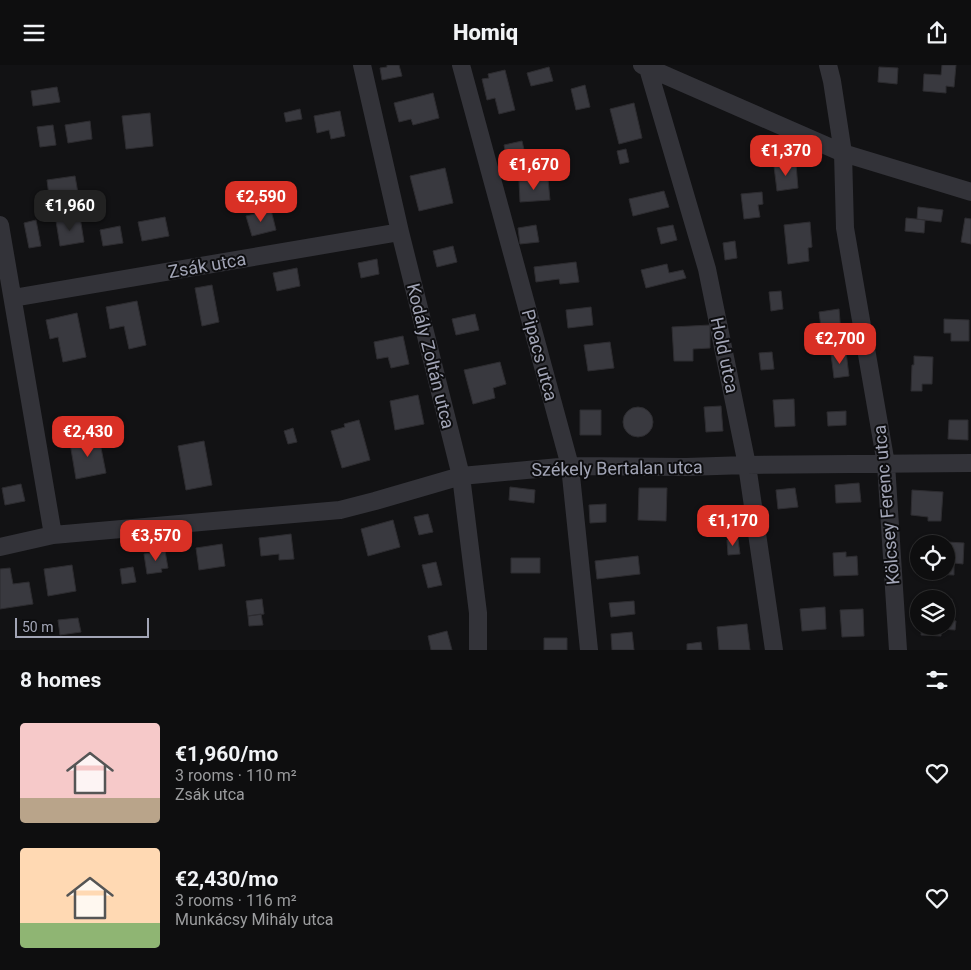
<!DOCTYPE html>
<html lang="en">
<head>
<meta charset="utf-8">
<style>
  :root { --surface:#0e0e0f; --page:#1c1c1d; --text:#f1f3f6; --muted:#9b9c9e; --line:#2e2e2f; --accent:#d93025 }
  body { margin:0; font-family:Roboto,sans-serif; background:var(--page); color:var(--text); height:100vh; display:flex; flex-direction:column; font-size:19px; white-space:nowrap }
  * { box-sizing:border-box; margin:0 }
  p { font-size:16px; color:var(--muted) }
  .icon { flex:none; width:28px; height:28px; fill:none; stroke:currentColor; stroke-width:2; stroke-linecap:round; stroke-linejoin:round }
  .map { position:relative; height:585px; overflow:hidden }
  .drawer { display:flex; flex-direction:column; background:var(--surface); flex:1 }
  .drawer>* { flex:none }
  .buttons { position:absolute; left:910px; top:470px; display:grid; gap:10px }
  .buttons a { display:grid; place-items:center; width:45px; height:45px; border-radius:50%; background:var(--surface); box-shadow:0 1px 4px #0004,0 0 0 1px var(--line); font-size:25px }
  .scale { position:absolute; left:15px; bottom:12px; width:134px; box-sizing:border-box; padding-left:5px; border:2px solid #a2a5b6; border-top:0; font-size:14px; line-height:18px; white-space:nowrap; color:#a2a5b6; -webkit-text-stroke:4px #0d0d0f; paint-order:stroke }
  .price { position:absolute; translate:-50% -42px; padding:0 11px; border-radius:10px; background:var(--accent); color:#fff; font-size:16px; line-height:32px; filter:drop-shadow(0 1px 2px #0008) }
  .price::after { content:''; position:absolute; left:50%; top:30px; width:15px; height:11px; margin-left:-8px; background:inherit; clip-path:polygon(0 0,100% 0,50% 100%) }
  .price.selected { background:#222; color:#fff }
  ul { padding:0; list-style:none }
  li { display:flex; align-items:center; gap:15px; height:125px; padding:0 20px }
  li span { display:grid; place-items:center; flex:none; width:140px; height:100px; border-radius:5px; color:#555 }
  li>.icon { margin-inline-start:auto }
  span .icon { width:60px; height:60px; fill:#fffc; stroke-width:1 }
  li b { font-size:21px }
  h2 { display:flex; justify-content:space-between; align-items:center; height:60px; padding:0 20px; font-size:21px }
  header { display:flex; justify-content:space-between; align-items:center; height:65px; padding:0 20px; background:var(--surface); font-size:22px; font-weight:800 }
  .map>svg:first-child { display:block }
  .building { fill:#39393f; stroke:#2d2c30 }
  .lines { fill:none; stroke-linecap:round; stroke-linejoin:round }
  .minor { stroke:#333339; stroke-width:18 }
  .labels { text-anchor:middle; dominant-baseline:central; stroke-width:4; stroke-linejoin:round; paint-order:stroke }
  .street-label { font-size:18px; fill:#a2a5b6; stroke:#0d0d0f }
</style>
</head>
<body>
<header><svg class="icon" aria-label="menu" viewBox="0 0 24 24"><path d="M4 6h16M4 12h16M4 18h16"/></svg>Homiq<svg class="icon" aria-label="share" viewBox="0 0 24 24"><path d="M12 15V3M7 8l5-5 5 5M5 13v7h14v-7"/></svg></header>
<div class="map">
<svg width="971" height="585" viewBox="0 0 971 585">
  <rect width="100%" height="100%" fill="#121214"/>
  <path class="building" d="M 387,0 L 399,0 L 402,11 L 382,15 L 380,3 L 387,2 Z
    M 942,0 L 956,0 L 954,22 L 946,21 L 946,28 L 923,26 L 924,9 L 941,10 Z
    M 549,2 L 553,16 L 531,21 L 527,8 Z
    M 879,2 L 898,3 L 897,19 L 878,17 Z
    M 505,5 L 515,45 L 499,49 L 495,33 L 487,35 L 482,14 L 489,13 L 488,9 Z
    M 585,20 L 590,42 L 576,45 L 571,24 Z
    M 57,22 L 60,37 L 33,41 L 31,26 Z
    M 433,28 L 439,53 L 413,60 L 411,54 L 399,57 L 394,38 Z
    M 634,38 L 642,73 L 619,79 L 610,44 Z
    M 300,44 L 302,54 L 286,57 L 284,48 Z
    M 340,46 L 345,71 L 331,74 L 329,65 L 317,68 L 314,51 Z
    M 150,48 L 153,81 L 126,84 L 122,51 Z
    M 90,56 L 92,74 L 68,78 L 65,60 Z
    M 53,60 L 56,80 L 40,82 L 37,62 Z
    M 522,76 L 525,89 L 507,94 L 504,80 Z
    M 626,84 L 629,97 L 620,99 L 617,86 Z
    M 796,99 L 798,123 L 777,126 L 774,101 Z
    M 445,103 L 453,138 L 419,146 L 410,111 Z
    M 75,111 L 79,134 L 56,138 L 55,130 L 49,131 L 47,115 Z
    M 548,114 L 550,135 L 520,137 L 519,116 Z
    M 664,126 L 669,142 L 633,151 L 629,134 Z
    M 762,127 L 763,139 L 758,140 L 760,152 L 744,154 L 741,129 Z
    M 918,142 L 943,145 L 941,157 L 917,154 Z
    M 271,145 L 276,165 L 252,171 L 246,151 Z
    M 80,152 L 84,177 L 60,181 L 56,156 Z
    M 165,152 L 169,171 L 142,176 L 138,157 Z
    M 906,153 L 925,155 L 924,168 L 905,166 Z
    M 965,153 L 971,154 L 971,179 L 961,177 Z
    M 36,155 L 41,181 L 29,183 L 24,158 Z
    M 810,157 L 812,182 L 808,183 L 809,196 L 788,199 L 784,160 Z
    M 536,160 L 539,177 L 520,179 L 518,163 Z
    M 673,160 L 677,175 L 661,179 L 657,163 Z
    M 120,161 L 123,178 L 103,181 L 100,165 Z
    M 735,176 L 737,193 L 725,195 L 723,178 Z
    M 453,181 L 457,197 L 437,202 L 433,186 Z
    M 377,194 L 379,209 L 361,213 L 358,198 Z
    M 576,197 L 579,217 L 560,219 L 559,214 L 536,217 L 534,202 Z
    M 667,199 L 669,208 L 683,205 L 686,213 L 646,223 L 641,205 Z
    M 297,203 L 300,221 L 277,226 L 273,208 Z
    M 212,220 L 219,257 L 202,261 L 195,223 Z
    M 781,226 L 783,244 L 771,246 L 769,227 Z
    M 137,236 L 146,280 L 129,284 L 124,261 L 110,264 L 106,242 Z
    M 591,242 L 593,260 L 568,263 L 566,245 Z
    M 839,244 L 841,268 L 822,270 L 819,247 Z
    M 77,248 L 86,292 L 63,297 L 58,272 L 50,274 L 46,255 Z
    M 475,249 L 479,265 L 456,270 L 452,254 Z
    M 944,254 L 969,255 L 969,276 L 951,276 L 951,268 L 944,268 Z
    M 710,260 L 710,283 L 693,284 L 693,296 L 674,296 L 672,262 Z
    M 403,271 L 409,299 L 391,303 L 388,292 L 377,294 L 374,277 Z
    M 610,277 L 614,303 L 588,306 L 584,280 Z
    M 772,287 L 774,304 L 761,305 L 759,288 Z
    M 846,287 L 849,311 L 834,313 L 831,289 Z
    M 914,291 L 933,292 L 932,319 L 922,319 L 922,326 L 911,326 L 912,300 L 914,300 Z
    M 500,297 L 506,319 L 493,323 L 495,333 L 473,339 L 464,305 Z
    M 418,330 L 424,359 L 395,365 L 390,336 Z
    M 794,334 L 795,361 L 775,362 L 773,335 Z
    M 721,341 L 723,366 L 706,367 L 704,342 Z
    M623 357a15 15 0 1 1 30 0a15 15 0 1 1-30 0Z
    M 580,345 L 601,345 L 601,370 L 580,370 Z
    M 846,346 L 846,360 L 828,361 L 827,347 Z
    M 359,355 L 370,395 L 342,403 L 331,366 L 345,362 L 344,359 Z
    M 949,355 L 968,355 L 968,375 L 948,374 Z
    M 293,363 L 297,377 L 288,379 L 284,366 Z
    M 99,373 L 106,408 L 76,414 L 70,378 Z
    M 204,376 L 212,420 L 186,425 L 178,381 Z
    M 859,418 L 861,437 L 836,438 L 835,420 Z
    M 21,419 L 25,436 L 5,440 L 2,423 Z
    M 510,422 L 535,425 L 534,438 L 509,435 Z
    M 639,423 L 667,423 L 666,456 L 638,455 Z
    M 795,423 L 798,442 L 778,444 L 776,425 Z
    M 912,425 L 943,427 L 941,456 L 928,456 L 928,452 L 911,450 Z
    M 606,439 L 606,457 L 590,458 L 589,440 Z
    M 428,449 L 433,467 L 419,470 L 414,452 Z
    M 721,449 L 722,459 L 703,462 L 702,451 Z
    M 393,455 L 400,482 L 368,491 L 361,464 Z
    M 291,469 L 294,494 L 279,495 L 279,489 L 261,491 L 259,473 Z
    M 738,474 L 740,489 L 728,490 L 727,475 Z
    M 932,476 L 964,478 L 963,499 L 954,498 L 954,510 L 930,509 L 931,506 L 946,506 L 946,479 L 932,479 Z
    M 222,479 L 225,501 L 199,505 L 196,483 Z
    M 165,486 L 168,503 L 161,504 L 162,507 L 147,509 L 144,489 Z
    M 846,487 L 846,492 L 857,491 L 858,510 L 834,511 L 833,488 Z
    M 638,491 L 640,509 L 597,514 L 595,496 Z
    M 511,493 L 540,493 L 540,508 L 511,508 Z
    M 436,497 L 442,520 L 428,523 L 422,500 Z
    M 72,500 L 76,526 L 48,531 L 44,504 Z
    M 133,502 L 136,517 L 122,519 L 120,504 Z
    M 10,503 L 13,519 L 29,517 L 33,539 L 0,544 L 0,504 Z
    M 262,534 L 264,549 L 248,551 L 246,536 Z
    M 946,534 L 952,534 L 951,546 L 946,546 Z
    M 634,536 L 635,549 L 611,552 L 609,538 Z
    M 825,542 L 826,564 L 802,566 L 800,544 Z
    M 863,544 L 864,571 L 842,572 L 840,545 Z
    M 261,549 L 263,560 L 249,561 L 248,551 Z
    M 78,553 L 81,567 L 60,570 L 58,555 Z
    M 946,555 L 956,556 L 955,565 L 941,564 L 941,571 L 921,570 L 922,561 L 946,561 Z
    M 747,559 L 750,585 L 719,585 L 717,562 Z
    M 447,566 L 452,585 L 431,585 L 428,571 Z
    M 632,567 L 634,585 L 612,585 L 611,569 Z
    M 544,573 L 567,573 L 567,585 L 544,585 Z
    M 701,577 L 702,585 L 687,585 L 687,579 Z"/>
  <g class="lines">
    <path class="minor" d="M 362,0 L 400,167 L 461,411 L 478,548 L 478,585
      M 461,0 L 570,401 L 589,585
      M 642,0 L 843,88 L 971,127
      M 647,0 L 707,204 L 747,400 L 774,585
      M 828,0 L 832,16 L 843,88 L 845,163 L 886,399 L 898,585
      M 0,160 L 53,470
      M 13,233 L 400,167
      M 0,482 L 53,470 L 340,445 L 375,436 L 461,411 L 570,401 L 686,402 L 747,400 L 971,398"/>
  </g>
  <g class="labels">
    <g class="street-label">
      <text transform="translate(207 200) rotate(-10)">Zsák utca</text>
      <text transform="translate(540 290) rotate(75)">Pipacs utca</text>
      <text transform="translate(725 290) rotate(78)">Hold utca</text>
      <text transform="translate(431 291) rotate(76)">Kodály Zoltán utca</text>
      <text transform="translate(617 403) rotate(-1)">Székely Bertalan utca</text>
      <text transform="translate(886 440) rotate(-95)">Kölcsey Ferenc utca</text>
    </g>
  </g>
</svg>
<div class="buttons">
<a><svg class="icon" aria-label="locate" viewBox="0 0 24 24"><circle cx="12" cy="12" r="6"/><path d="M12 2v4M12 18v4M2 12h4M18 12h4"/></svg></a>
<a><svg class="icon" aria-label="layers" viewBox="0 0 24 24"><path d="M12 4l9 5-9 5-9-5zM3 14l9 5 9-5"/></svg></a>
</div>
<div class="scale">50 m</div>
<b class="price" style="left:786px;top:112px">€1,370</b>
<b class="price" style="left:534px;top:126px">€1,670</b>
<b class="price" style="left:261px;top:158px">€2,590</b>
<b class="price selected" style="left:70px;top:167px">€1,960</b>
<b class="price" style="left:840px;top:300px">€2,700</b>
<b class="price" style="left:88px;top:393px">€2,430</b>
<b class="price" style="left:733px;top:482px">€1,170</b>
<b class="price" style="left:156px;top:497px">€3,570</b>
</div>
<section class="drawer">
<h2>8 homes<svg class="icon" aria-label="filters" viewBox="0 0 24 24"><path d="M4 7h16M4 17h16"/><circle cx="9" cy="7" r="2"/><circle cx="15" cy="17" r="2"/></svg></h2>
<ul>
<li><span style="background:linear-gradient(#f6c9c9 75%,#b9a48a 0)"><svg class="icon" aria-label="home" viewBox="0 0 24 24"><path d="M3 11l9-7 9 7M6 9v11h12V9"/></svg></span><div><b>€1,960/mo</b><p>3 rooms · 110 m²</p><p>Zsák utca</p></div><svg class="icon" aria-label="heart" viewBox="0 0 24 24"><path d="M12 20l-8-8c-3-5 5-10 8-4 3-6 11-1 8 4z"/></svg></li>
<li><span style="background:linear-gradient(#ffd9b3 75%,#8fb573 0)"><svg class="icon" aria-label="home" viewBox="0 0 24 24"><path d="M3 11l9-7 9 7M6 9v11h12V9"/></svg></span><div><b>€2,430/mo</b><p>3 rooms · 116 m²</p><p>Munkácsy Mihály utca</p></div><svg class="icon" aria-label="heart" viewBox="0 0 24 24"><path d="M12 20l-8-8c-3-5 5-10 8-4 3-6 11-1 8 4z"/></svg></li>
</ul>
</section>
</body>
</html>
